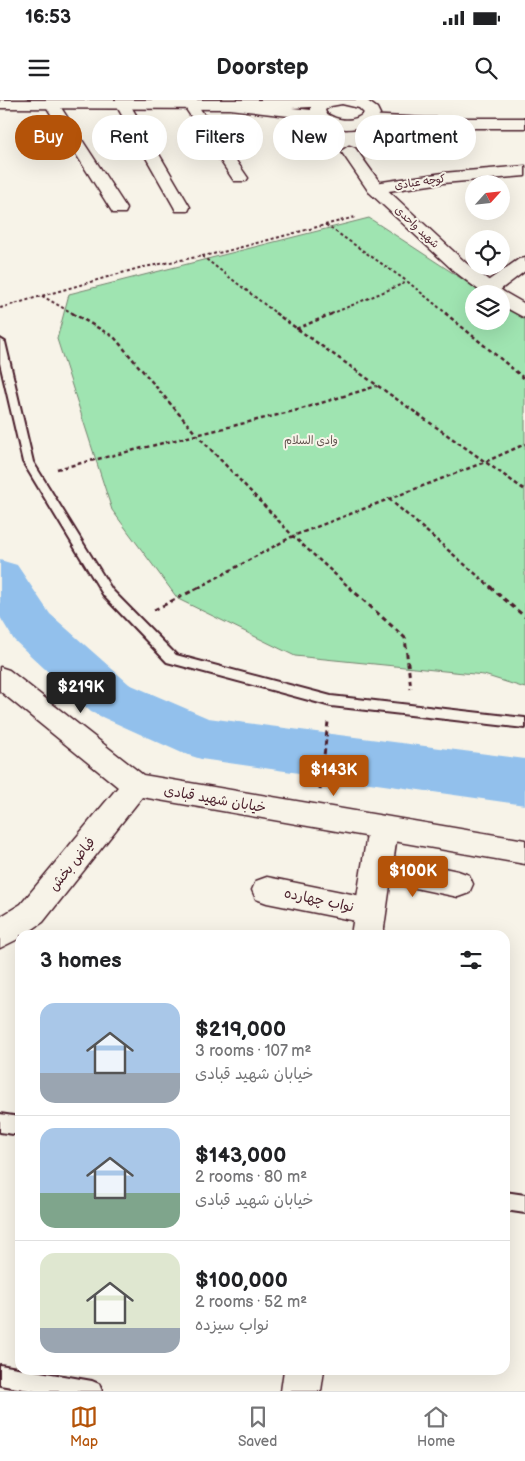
<!DOCTYPE html>
<html lang="en">
<head>
<meta charset="utf-8">
<style>
  :root { --surface:#fff; --page:#f6f6f6; --text:#202124; --muted:#757577; --line:#e0e0e0; --accent:#b45309 }
  body { margin:0; font-family:"Balsamiq Sans","Playpen Sans Arabic",sans-serif; background:var(--page); color:var(--text); height:100vh; display:flex; flex-direction:column; font-size:19px; white-space:nowrap }
  * { box-sizing:border-box; margin:0 }
  p { font-size:16px; color:var(--muted) }
  .icon { flex:none; width:28px; height:28px; fill:none; stroke:currentColor; stroke-width:2; stroke-linecap:round; stroke-linejoin:round }
  .map { position:relative; flex:1; overflow:hidden }
  .details { position:absolute; left:15px; top:830px; width:495px; height:445px; display:flex; flex-direction:column; background:var(--surface); border-radius:15px; box-shadow:0 5px 20px #0002 }
  .details>* { flex:none }
  .hud { position:absolute; left:15px; top:15px; width:495px; height:45px; display:flex; gap:10px }
  .needle { width:32px; rotate:63deg }
  .controls { position:absolute; left:465px; top:75px; display:grid; gap:10px }
  .controls a { display:grid; place-items:center; width:45px; height:45px; border-radius:50%; background:var(--surface); box-shadow:0 5px 20px #0002; font-size:25px }
  .price { position:absolute; translate:-50% -42px; padding:0 11px; border-radius:5px; background:var(--accent); color:#fff; font-size:16px; line-height:32px; filter:drop-shadow(0 1px 2px #0008) }
  .price::after { content:''; position:absolute; left:50%; top:30px; width:15px; height:11px; margin-left:-8px; background:inherit; clip-path:polygon(0 0,100% 0,50% 100%) }
  .price.selected { background:#222; color:#fff }
  ul { padding:0; list-style:none }
  li { display:flex; align-items:center; gap:15px; height:125px; padding:0 25px }
  li+li { border-top:1px solid var(--line) }
  li span { display:grid; place-items:center; flex:none; width:140px; height:100px; border-radius:15px; color:#555 }
  li>.icon { margin-inline-start:auto }
  span .icon { width:60px; height:60px; fill:#fffc; stroke-width:1 }
  li b { font-size:21px }
  h2 { display:flex; justify-content:space-between; align-items:center; height:60px; padding:0 25px; font-size:21px }
  .tag { padding:0 18px; border-radius:22px; background:var(--surface); box-shadow:0 5px 20px #0002; font-size:18px; line-height:45px }
  .tag.selected { background:var(--accent); color:#fff }
  .status { display:flex; justify-content:space-between; align-items:center; height:35px; padding:0 25px; background:var(--surface); direction:ltr }
  .status svg { height:14px; fill:currentColor }
  header { display:flex; justify-content:space-between; align-items:center; height:65px; padding:0 25px; background:var(--surface); font-size:22px; font-weight:600 }
  .menu { display:flex; justify-content:space-around; align-items:center; height:70px; border-top:1px solid var(--line); background:var(--surface); font-size:14px; color:var(--muted) }
  .menu a { display:grid; justify-items:center; gap:2px }
  .menu .selected { color:var(--accent) }
  .map>svg:first-child { display:block }
  .green { fill:#9fe4b1; stroke:#74826e }
  .lines { fill:none; stroke-linecap:round; stroke-linejoin:round }
  .river { fill:#92c0ec; fill-rule:evenodd }
  .service-casing { stroke:#4a1f2b; stroke-width:4 }
  .minor-casing { stroke:#4a1f2b; stroke-width:3 }
  .tertiary-casing { stroke:#4a1f2b; stroke-width:3 }
  .path-far2 { stroke:#4a1f2b; stroke-width:2; stroke-dasharray:3 2.5; stroke-linecap:butt }
  .path-far1 { stroke:#4a1f2b; stroke-width:2.5; stroke-dasharray:4 3; stroke-linecap:butt }
  .path { stroke:#4a1f2b; stroke-width:3; stroke-dasharray:5 4; stroke-linecap:butt }
  .service { fill:#f7f3e8; fill-rule:evenodd }
  .minor { fill:#f7f3e8; fill-rule:evenodd }
  .tertiary { fill:#f7f3e8; fill-rule:evenodd }
  .labels { text-anchor:middle; dominant-baseline:central; stroke-width:4; stroke-linejoin:round; paint-order:stroke }
  .far-street-label { font-size:11px; fill:#4a1f2b; stroke:#f7f3e8 }
  .far-park-label { font-size:11px; fill:#5f504c; stroke:#f7f3e8 }
  .street-label { font-size:14px; fill:#4a1f2b; stroke:#f7f3e8 }
</style>
</head>
<body>
<div class="status"><b>16:53</b><svg viewBox="0 0 49 12"><path d="M0 12V9h3v3zM5 12V6h3v6zM10 12V3h3v9zM15 12V0h3v12zM26 1h20v11H26zM47 4h2v5h-2z"/></svg></div>
<header><svg class="icon" aria-label="menu" viewBox="0 0 24 24"><path d="M4 6h16M4 12h16M4 18h16"/></svg>Doorstep<svg class="icon" aria-label="search" viewBox="0 0 24 24"><circle cx="10" cy="10" r="6"/><path d="M15 15l6 6"/></svg></header>
<div class="map">
<svg width="525" height="1291" viewBox="0 0 525 1291">
  <rect width="100%" height="100%" fill="#f7f3e8"/>
  <filter id="ink" filterUnits="userSpaceOnUse"><feTurbulence type="fractalNoise" baseFrequency=".02" numOctaves="2"/><feDisplacementMap in="SourceGraphic" scale="10" xChannelSelector="R" yChannelSelector="G"/><feConvolveMatrix kernelMatrix="1 2 1 2 8 2 1 2 1" color-interpolation-filters="sRGB"/></filter>
  <g filter="url(#ink)">
    <path class="green" d="M 369,118 L 485,194 L 474,194 L 474,221 L 501,221 L 501,204 L 525,220 L 525,588 L 484,575 L 295,556 L 178,499 L 112,410 L 57,239 L 69,194 Z"/>
    <g class="lines">
      <path class="river" d="M 0,460 L 17,465 L 50,514 L 129,584 L 208,618 L 525,659 L 525,705 L 201,659 L 182,653 L 91,612 L 14,540 L 0,517 Z"/>
      <g class="service-casing">
        <path id="service" d="M 0,239 L 5,242 L 33,362 L 112,490 L 176,555 L 331,596 L 525,618 L 525,628 L 331,606 L 167,562 L 104,496 L 23,362 L 0,263 Z
          M 0,1014 L 20,1017 L 20,1035 L 0,1032 Z
          M 505,1092 L 525,1095 L 525,1113 L 505,1110 Z
          M 0,1265 L 92,1281 L 99,1284 L 102,1291 L 35,1291 L 0,1285 Z"/>
      </g>
      <g class="minor-casing">
        <path id="minor" d="M 46,0 L 56,0 L 127,109 L 125,113 L 113,113 L 44,3 Z
          M 117,0 L 127,0 L 129,3 L 190,107 L 188,111 L 176,111 L 174,107 L 115,3 Z
          M 184,0 L 194,0 L 248,78 L 246,81 L 234,81 L 182,3 Z
          M 365,15 L 426,18 L 525,18 L 525,28 L 426,28 L 360,23 L 357,20 L 360,17 Z
          M 525,66 L 525,76 L 443,83 L 375,93 L 369,92 L 367,88 L 369,84 L 375,83 L 443,73 Z
          M 525,158 L 525,171 L 496,193 L 482,193 L 480,189 L 482,185 L 519,159 Z
          M 0,567 L 9,570 L 143,675 L 525,740 L 525,764 L 142,697 L 43,822 L 24,835 L 20,835 L 20,838 L 0,848 L 0,817 L 21,804 L 118,687 L 0,591 Z
          M 377,754 L 458,771 L 469,775 L 473,784 L 469,793 L 458,797 L 377,780 L 366,776 L 362,767 L 366,758 Z
          M 267,777 L 371,798 L 382,802 L 386,811 L 382,820 L 371,824 L 267,803 L 256,799 L 252,790 L 256,781 Z"/>
      </g>
      <g class="tertiary-casing">
        <path id="tertiary" d="M 0,0 L 366,0 L 377,8 L 380,14 C 365,34 333,32 314,19 L 230,9 L 0,8 ZM 342,4 L 359,8 L 364,13 C 354,23 337,21 326,13 L 325,10 L 331,6 ZM 311,7 L 311,10 L 292,8 Z
          M 349,46 L 355,48 L 381,84 L 466,163 L 504,192 L 525,204 L 525,218 L 501,205 L 501,194 L 484,194 L 454,171 L 369,92 L 341,51 Z
          M 383,716 L 393,720 L 398,728 L 383,835 L 351,835 L 368,728 L 373,720 Z
          M 284,1270 L 324,1270 L 321,1291 L 281,1291 Z"/>
      </g>
      <path class="path-far2" d="M 326,125 L 408,182 L 447,214
        M 202,156 L 277,214
        M 42,196 L 74,214
        M 0,208 L 139,168 L 223,152 L 355,117
        M 331,214 L 407,182"/>
      <path class="path-far1" d="M 72,213 L 114,237 L 196,334 L 293,436 L 350,488
        M 275,213 L 525,390
        M 445,213 L 525,279
        M 296,229 L 334,213
        M 57,369 L 298,310 L 377,286
        M 389,399 L 492,488
        M 198,488 L 293,436 L 485,362 L 525,344"/>
      <path class="path" d="M 349,487 L 405,538 L 411,589
        M 490,487 L 525,517
        M 154,510 L 200,487
        M 320,690 L 328,622"/>
      <use href="#service" class="service"/>
      <use href="#minor" class="minor"/>
      <use href="#tertiary" class="tertiary"/>
    </g>
  </g>
  <g class="labels">
    <g class="far-street-label">
      <text transform="translate(420 82) rotate(-8)">کوچه عبادی</text>
      <text transform="translate(417 127) rotate(43)">شهید واحدی</text>
    </g>
    <g class="far-park-label">
      <text x="311" y="340">وادی السلام</text>
    </g>
    <g class="street-label">
      <text transform="translate(215 699) rotate(10)">خیابان شهید قبادی</text>
      <text transform="translate(72 764) rotate(-51)">فیاض بخش</text>
      <text transform="translate(319 800) rotate(12)">نواب چهارده</text>
    </g>
  </g>
</svg>
<div class="controls">
<a><svg class="needle" viewBox="-14 -14 28 28"><path d="M0-13l5 13h-10z" fill="#e53935"/><path d="M0 13l5-13h-10z" fill="#757577"/></svg></a>
<a><svg class="icon" aria-label="locate" viewBox="0 0 24 24"><circle cx="12" cy="12" r="6"/><path d="M12 2v4M12 18v4M2 12h4M18 12h4"/></svg></a>
<a><svg class="icon" aria-label="layers" viewBox="0 0 24 24"><path d="M12 4l9 5-9 5-9-5zM3 14l9 5 9-5"/></svg></a>
</div>
<b class="price selected" style="left:81px;top:614px">$219K</b>
<b class="price" style="left:334px;top:697px">$143K</b>
<b class="price" style="left:413px;top:798px">$100K</b>
<div class="hud">
<a class="tag selected">Buy</a>
<a class="tag">Rent</a>
<a class="tag">Filters</a>
<a class="tag">New</a>
<a class="tag">Apartment</a>
</div>
<section class="details">
<h2>3 homes<svg class="icon" aria-label="filters" viewBox="0 0 24 24"><path d="M4 7h16M4 17h16"/><circle cx="9" cy="7" r="2"/><circle cx="15" cy="17" r="2"/></svg></h2>
<ul>
<li><span style="background:linear-gradient(#a9c7e8 70%,#9aa5b1 0)"><svg class="icon" aria-label="home" viewBox="0 0 24 24"><path d="M3 11l9-7 9 7M6 9v11h12V9"/></svg></span><div><b>$219,000</b><p>3 rooms · 107 m²</p><p>خیابان شهید قبادی</p></div></li>
<li><span style="background:linear-gradient(#a9c7e8 65%,#7fa58c 0)"><svg class="icon" aria-label="home" viewBox="0 0 24 24"><path d="M3 11l9-7 9 7M6 9v11h12V9"/></svg></span><div><b>$143,000</b><p>2 rooms · 80 m²</p><p>خیابان شهید قبادی</p></div></li>
<li><span style="background:linear-gradient(#dfe7d0 75%,#9aa5b1 0)"><svg class="icon" aria-label="home" viewBox="0 0 24 24"><path d="M3 11l9-7 9 7M6 9v11h12V9"/></svg></span><div><b>$100,000</b><p>2 rooms · 52 m²</p><p>نواب سیزده</p></div></li>
</ul>
</section>
</div>
<nav class="menu">
<a class="selected"><svg class="icon" aria-label="map" viewBox="0 0 24 24"><path d="M3 6l6-2 6 2 6-2v14l-6 2-6-2-6 2zM9 4v14M15 6v14"/></svg>Map</a>
<a><svg class="icon" aria-label="saved" viewBox="0 0 24 24"><path d="M7 4h10v16l-5-4-5 4z"/></svg>Saved</a>
<a><svg class="icon" aria-label="home" viewBox="0 0 24 24"><path d="M3 11l9-7 9 7M6 9v11h12V9"/></svg>Home</a>
</nav>
</body>
</html>
